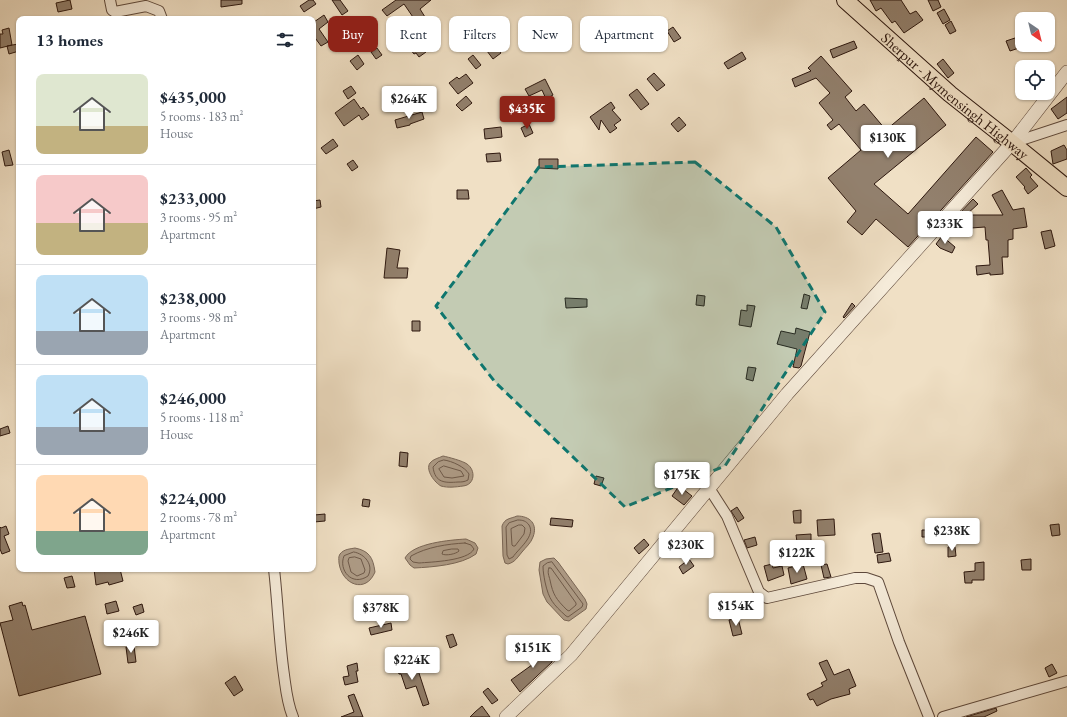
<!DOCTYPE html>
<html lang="en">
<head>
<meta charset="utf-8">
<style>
  :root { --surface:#fff; --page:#f2f2f3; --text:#1f2937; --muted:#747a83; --line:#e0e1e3; --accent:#8f2418 }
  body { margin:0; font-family:"EB Garamond",serif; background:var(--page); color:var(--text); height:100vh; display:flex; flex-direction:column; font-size:15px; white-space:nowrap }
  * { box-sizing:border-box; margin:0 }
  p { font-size:13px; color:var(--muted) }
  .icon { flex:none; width:22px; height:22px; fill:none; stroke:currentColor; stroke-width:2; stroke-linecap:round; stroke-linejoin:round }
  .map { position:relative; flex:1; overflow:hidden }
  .side { position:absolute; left:16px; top:16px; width:300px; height:556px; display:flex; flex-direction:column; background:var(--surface); border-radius:8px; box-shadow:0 1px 3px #0004 }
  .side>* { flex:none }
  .top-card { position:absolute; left:328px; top:16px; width:380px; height:36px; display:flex; gap:8px }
  .needle { width:26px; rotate:145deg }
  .tools { position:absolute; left:1015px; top:12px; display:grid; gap:8px }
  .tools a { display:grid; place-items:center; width:40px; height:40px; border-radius:8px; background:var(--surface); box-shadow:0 1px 3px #0004; font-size:20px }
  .price { position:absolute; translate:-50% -34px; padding:0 9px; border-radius:4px; background:#fff; color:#222; font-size:13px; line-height:26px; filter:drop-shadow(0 1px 2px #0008) }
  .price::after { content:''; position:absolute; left:50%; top:24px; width:12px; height:9px; margin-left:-6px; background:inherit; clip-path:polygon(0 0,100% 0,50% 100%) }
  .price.selected { background:var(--accent); color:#fff }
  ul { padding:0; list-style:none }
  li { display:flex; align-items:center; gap:12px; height:100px; padding:0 20px }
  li+li { border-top:1px solid var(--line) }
  li span { display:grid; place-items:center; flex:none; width:112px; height:80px; border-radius:8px; color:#555 }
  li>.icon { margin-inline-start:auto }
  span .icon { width:48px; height:48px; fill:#fffc; stroke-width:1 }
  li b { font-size:17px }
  h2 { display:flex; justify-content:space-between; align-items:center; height:48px; padding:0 20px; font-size:17px }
  .tag { padding:0 14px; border-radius:8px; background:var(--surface); box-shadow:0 1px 3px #0004; font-size:14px; line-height:36px }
  .tag.selected { background:var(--accent); color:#fff }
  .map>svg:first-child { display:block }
  .water { fill:#ae9c87; stroke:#7a6757 }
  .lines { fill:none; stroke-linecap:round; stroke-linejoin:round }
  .shore { stroke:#6e5a4a; stroke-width:1 }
  .building { fill:#92806d; stroke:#2d170e }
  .minor-casing { stroke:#5e493c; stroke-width:12 }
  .tertiary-casing { stroke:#5e493c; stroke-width:14 }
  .primary-casing { stroke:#2d170e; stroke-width:18 }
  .minor { stroke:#f5ebd9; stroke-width:10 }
  .tertiary { stroke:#f5ebd9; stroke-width:13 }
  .primary { stroke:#f0e0c5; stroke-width:16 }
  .marked { fill:#0f766e; fill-opacity:0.2; stroke:#0f766e; stroke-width:3; stroke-dasharray:8 5; stroke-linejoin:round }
  .labels { text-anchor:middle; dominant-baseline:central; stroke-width:3.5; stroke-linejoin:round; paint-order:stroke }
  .street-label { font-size:15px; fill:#2d170e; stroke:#f5ebd9 }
</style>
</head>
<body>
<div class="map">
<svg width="1067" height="717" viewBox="0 0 1067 717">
  <rect width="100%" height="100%" fill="#f0e0c5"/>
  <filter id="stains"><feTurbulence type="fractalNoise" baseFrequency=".005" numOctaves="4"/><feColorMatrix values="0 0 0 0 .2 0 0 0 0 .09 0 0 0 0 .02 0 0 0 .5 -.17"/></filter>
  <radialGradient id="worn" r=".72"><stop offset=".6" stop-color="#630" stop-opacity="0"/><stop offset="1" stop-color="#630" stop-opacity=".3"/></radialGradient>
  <path class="water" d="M 443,456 C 448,457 463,461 467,464 C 476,470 475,485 463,486 C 456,487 448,488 441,486 C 435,483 425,470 430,463 C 433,459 439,458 443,456 Z
    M 517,516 C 530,516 538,524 533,537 C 531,543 526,547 522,552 C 517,558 515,562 508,564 L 505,563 L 503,556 L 502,526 C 505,518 510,519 517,516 Z
    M 466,539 L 475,543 L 478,548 L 476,554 C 461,565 433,567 414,568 L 410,565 L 405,558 C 413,543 450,540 466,539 Z
    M 355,548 C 369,551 373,557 375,572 C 366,594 342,585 339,563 C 339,560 338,557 340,554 C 344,549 350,549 355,548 Z
    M 554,558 L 558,562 L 585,599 L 587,604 L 586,609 L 569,621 L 564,620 L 547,602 L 543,594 L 539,570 L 540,562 L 546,559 Z"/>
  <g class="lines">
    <path class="shore" d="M 444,460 C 452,461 465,467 469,474 L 468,480 C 464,482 462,482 458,482 C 445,483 435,483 433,467 L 438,462 Z
      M 444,466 L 461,471 L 464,476 L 452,478 L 444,477 L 439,469 Z
      M 518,520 C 523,520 526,521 529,525 C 536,536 518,549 513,557 L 509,559 L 507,555 L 506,527 L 509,523 Z
      M 519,525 L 522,525 L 525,528 L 524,534 L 515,546 L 513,546 L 512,545 L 511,529 Z
      M 465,543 L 471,545 L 474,549 C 468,561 431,562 419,563 L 413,562 L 410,559 L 411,556 C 427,547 447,544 465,543 Z
      M 452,549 L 458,549 L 459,551 C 456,554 446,556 442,554 L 443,551 Z
      M 354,552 C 365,554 374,565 368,576 C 352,587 338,570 344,556 Z
      M 355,557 L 361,559 L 365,570 L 364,573 L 357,576 L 351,572 L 348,561 L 349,558 Z
      M 552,562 L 583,604 L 582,607 L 568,617 L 566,616 C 553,604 549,600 545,582 C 544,576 543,572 543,566 L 547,563 Z
      M 549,568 L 551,568 L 576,603 L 576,605 L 569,611 L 567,610 C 556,599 553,595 550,580 C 549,576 547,572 549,568 Z"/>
  </g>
  <path class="building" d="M 70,0 L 72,9 L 58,12 L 56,3 Z
    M 221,0 L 242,0 L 242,4 L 221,7 Z
    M 309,0 L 313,0 L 316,4 L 304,12 L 300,6 Z
    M 332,0 L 340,0 L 348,11 L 342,15 Z
    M 396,0 L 431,0 L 420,9 L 425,17 L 417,23 L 404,4 L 387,16 L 382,10 Z
    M 870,0 L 901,0 L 910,14 L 916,11 L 923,20 L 904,33 L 895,21 L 892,23 L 881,8 L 876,11 Z
    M 928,0 L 938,0 L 941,7 L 933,11 Z
    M 944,9 L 950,20 L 943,24 L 937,13 Z
    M 324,15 L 328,22 L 319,29 L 328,42 L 321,46 L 313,35 L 313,21 L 314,22 Z
    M 951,21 L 956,31 L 950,34 L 945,25 Z
    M 368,25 L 372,31 L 359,40 L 355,34 Z
    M 673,27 L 681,38 L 674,42 L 667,31 Z
    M 9,28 L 12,45 L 0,48 L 0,34 L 3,34 L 2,30 Z
    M 488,37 L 501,53 L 493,59 L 481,43 Z
    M 1018,37 L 1022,47 L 1010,51 L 1006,41 Z
    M 854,41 L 857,48 L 833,58 L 830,50 Z
    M 419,42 L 426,52 L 419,57 L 416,53 L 414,54 L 410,49 Z
    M 18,44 L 19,51 L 9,54 L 7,46 Z
    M 377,48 L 382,55 L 376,59 L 371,52 Z
    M 742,52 L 746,59 L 728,69 L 724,63 Z
    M 358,55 L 364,64 L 357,70 L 350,61 Z
    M 473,55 L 481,65 L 476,69 L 468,59 Z
    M 821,56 L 852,91 L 845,97 L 856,111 L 864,104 L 886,130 L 924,98 L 946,125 L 874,184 L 908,214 L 976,137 L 993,152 L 908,247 L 876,219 L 862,235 L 847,222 L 856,211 L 828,178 L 861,150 L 839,124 L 831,130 L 827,125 L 833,120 L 819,103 L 830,93 L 816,78 L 795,87 L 792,79 L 811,71 L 808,68 Z
    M 943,59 L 954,73 L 948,78 L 937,64 Z
    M 654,73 L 665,85 L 657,91 L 647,79 Z
    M 466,74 L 473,83 L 458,94 L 449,83 L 457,77 L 459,79 Z
    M 545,79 L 553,95 L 546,99 L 542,90 L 529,96 L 525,89 Z
    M 351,86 L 356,93 L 348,99 L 343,91 Z
    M 637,89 L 649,104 L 641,110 L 629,95 Z
    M 466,96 L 472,103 L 462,111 L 456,105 Z
    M 1067,97 L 1067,113 L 1058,119 L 1051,109 Z
    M 354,99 L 361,109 L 363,107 L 369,115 L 362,120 L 359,115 L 344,126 L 335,113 Z
    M 611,102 L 615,108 L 612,110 L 621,120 L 614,125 L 617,128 L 610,133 L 601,120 L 599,130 L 590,117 Z
    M 422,112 L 424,119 L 410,124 L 410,125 L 397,128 L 395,120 Z
    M 679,117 L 686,125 L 678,132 L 671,124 Z
    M 529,124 L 533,133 L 525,137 L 521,128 Z
    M 501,127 L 502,137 L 485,139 L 484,129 Z
    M 333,139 L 338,146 L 326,154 L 321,148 Z
    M 1064,145 L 1067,150 L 1067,159 L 1053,164 L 1051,151 Z
    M 9,150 L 13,165 L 5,166 L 2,152 Z
    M 500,153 L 501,161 L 487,162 L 486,154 Z
    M 539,159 L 558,159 L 558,169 L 539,168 Z
    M 353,160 L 358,167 L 352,171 L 347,164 Z
    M 1026,168 L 1032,175 L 1030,177 L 1038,186 L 1028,194 L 1024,188 L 1025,187 L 1016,177 Z
    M 457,190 L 468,190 L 469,199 L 457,199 Z
    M 1002,190 L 1013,210 L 1024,208 L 1027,227 L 1013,229 L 1013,239 L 1008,240 L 1008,257 L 1002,257 L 1003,274 L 990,275 L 990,273 L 977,275 L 976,266 L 990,265 L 988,240 L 986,240 L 985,227 L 971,228 L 971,221 L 958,215 L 973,199 L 978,204 L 966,215 L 1003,215 L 992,195 Z
    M 320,200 L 321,207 L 313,209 L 313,201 Z
    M 1051,230 L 1055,246 L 1045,249 L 1041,232 Z
    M 942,236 L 955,247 L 952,253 L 940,248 L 936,244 Z
    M 387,248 L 400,250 L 397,268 L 408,268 L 407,278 L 384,278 Z
    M 804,294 L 810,296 L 807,309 L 801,308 Z
    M 697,295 L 705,296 L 704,306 L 696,305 Z
    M 565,298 L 587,299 L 587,307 L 566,308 Z
    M 852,303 L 855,306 L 844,318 L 843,317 Z
    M 747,305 L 755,306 L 751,327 L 739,325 L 741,310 L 747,311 Z
    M 412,321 L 420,321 L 420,331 L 412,331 Z
    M 796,328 L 810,332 L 801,366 L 799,368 L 793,367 L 797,349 L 777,344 L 781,331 L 795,334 Z
    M 748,367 L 756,368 L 753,381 L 746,379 Z
    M 8,426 L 10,433 L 0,436 L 0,429 Z
    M 400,452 L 408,453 L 407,467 L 399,466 Z
    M 596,476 L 604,478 L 601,486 L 594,484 Z
    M 679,486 L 692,496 L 684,505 L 672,496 Z
    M 363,499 L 370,500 L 369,507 L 362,506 Z
    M 737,507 L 744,518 L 738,522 L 731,511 Z
    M 801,510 L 801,523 L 794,523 L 793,511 Z
    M 325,514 L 325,521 L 314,522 L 314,515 Z
    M 551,518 L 573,520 L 572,527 L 550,525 Z
    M 834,519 L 835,535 L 818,536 L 817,520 Z
    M 1059,524 L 1060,535 L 1052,536 L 1050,525 Z
    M 6,526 L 9,534 L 4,536 L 10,551 L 2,554 L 0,549 L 0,527 L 1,528 Z
    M 922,530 L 936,530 L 936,537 L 922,537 Z
    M 880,533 L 883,552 L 875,553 L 872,534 Z
    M 811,534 L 811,541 L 797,542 L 796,535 Z
    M 755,537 L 757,545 L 747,548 L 744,540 Z
    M 644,539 L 649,545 L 639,554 L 634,548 Z
    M 948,547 L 955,547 L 956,556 L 948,557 Z
    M 889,553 L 891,561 L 878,563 L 877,555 Z
    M 689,559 L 694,566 L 683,574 L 679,567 Z
    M 1031,559 L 1031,570 L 1022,570 L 1021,560 Z
    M 984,562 L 984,580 L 972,580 L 972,583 L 965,583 L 964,572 L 975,571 L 975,563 Z
    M 772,564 L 773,568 L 782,566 L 784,575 L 768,581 L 764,566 Z
    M 803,564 L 807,579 L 791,584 L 788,568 Z
    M 827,564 L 831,577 L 824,578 L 821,565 Z
    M 94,569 L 120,569 L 123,581 L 109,585 L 108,582 L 96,585 Z
    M 72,576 L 75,587 L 67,588 L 64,578 Z
    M 116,601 L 119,611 L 107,614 L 105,604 Z
    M 22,602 L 23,606 L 25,605 L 32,630 L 85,616 L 101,674 L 19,696 L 0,623 L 13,620 L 9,606 Z
    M 142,604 L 144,612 L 136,615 L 133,607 Z
    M 738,618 L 742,634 L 733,636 L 729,620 Z
    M 391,623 L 392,630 L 371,635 L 369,628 Z
    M 453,634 L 457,645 L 450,648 L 446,636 Z
    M 134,646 L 136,662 L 128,663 L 126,647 Z
    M 538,646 L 545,654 L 547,652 L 553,660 L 552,661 L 552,662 L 520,692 L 511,680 L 536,662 L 529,652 Z
    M 402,660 L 404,667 L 407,666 L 409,673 L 418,670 L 429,704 L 423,706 L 416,686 L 406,689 L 401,674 L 399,674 L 395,662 Z
    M 827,660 L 834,675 L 849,669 L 856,686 L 849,689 L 850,694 L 831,699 L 817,706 L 813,699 L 810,700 L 807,694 L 823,686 L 821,683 L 827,680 L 819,663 Z
    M 357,663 L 358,671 L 356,671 L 358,682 L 345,685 L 343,677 L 349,676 L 347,666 Z
    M 1052,664 L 1057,673 L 1049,677 L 1045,668 Z
    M 235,676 L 243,690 L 234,696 L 225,683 Z
    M 488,688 L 498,700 L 492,704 L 483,692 Z
    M 354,694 L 363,717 L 341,717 L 354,712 L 348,696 Z
    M 482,706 L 490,717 L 470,717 L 475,712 Z
    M 996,708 L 997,711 L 984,717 L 966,717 Z"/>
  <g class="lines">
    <g class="minor-casing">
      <path id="minor" d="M 110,0 L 112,10 L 115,12 L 146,6 L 159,11 L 162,19
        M 1012,143 L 1067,125
        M 709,488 L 727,516 L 759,592 L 767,598 L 855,578 L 866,578 L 878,582 L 899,642 L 929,717
        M 274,569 C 278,604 279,640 284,675 C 286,689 287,703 293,717
        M 943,717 L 1067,681"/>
    </g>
    <g class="tertiary-casing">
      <path id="tertiary" d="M 506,717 L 571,655 L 787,394 L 1012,143 L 1067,72"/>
    </g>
    <g class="primary-casing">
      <g id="primary">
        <path id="s1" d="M 845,0 L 950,94 L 1012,143 L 1067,188"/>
      </g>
    </g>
    <use href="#minor" class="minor"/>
    <use href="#tertiary" class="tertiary"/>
    <use href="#primary" class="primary"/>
  </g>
  <path class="marked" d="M 695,162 L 776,227 L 825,312 L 725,466 L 625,507 L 495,382 L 436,306 L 539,167 Z"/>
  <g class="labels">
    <g class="street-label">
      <text stroke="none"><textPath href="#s1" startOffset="146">Sherpur - Mymensingh Highway</textPath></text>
    </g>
  </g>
  <rect width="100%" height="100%" filter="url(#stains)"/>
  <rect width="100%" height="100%" fill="url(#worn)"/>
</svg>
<div class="tools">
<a><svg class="needle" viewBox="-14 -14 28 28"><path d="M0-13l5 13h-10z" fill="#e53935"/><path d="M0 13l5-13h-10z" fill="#747a83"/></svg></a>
<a><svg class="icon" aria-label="locate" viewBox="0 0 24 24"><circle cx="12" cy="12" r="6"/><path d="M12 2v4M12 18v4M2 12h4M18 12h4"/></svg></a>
</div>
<b class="price" style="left:409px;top:120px">$264K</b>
<b class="price selected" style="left:527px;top:130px">$435K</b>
<b class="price" style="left:888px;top:159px">$130K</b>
<b class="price" style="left:945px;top:245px">$233K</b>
<b class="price" style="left:682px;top:496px">$175K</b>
<b class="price" style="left:952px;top:552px">$238K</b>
<b class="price" style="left:686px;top:566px">$230K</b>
<b class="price" style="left:797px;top:574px">$122K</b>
<b class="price" style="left:736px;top:627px">$154K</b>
<b class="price" style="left:381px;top:629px">$378K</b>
<b class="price" style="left:131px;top:654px">$246K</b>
<b class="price" style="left:533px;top:669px">$151K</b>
<b class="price" style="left:412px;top:681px">$224K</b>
<div class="top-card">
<a class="tag selected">Buy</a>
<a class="tag">Rent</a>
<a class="tag">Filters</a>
<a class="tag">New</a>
<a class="tag">Apartment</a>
</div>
<section class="side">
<h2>13 homes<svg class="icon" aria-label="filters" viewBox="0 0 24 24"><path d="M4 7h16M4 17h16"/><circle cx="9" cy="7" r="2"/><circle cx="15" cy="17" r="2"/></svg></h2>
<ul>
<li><span style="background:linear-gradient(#dfe7d0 65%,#c2b280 0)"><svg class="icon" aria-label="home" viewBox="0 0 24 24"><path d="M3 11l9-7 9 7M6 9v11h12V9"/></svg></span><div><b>$435,000</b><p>5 rooms · 183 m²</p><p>House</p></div></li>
<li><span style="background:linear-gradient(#f6c9c9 60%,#c2b280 0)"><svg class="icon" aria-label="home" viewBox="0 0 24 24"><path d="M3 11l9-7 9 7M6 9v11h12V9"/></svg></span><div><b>$233,000</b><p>3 rooms · 95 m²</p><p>Apartment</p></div></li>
<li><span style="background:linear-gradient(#bfe0f5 70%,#9aa5b1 0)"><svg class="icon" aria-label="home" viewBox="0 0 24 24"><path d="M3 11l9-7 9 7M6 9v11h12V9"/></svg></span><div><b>$238,000</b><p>3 rooms · 98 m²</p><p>Apartment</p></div></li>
<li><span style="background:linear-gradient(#bfe0f5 65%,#9aa5b1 0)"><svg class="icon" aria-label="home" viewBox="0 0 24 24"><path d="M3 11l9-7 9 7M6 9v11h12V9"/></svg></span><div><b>$246,000</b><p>5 rooms · 118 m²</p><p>House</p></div></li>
<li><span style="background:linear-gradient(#ffd9b3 70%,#7fa58c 0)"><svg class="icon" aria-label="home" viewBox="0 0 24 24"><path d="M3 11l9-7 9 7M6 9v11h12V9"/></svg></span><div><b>$224,000</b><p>2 rooms · 78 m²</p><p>Apartment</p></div></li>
</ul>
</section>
</div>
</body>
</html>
